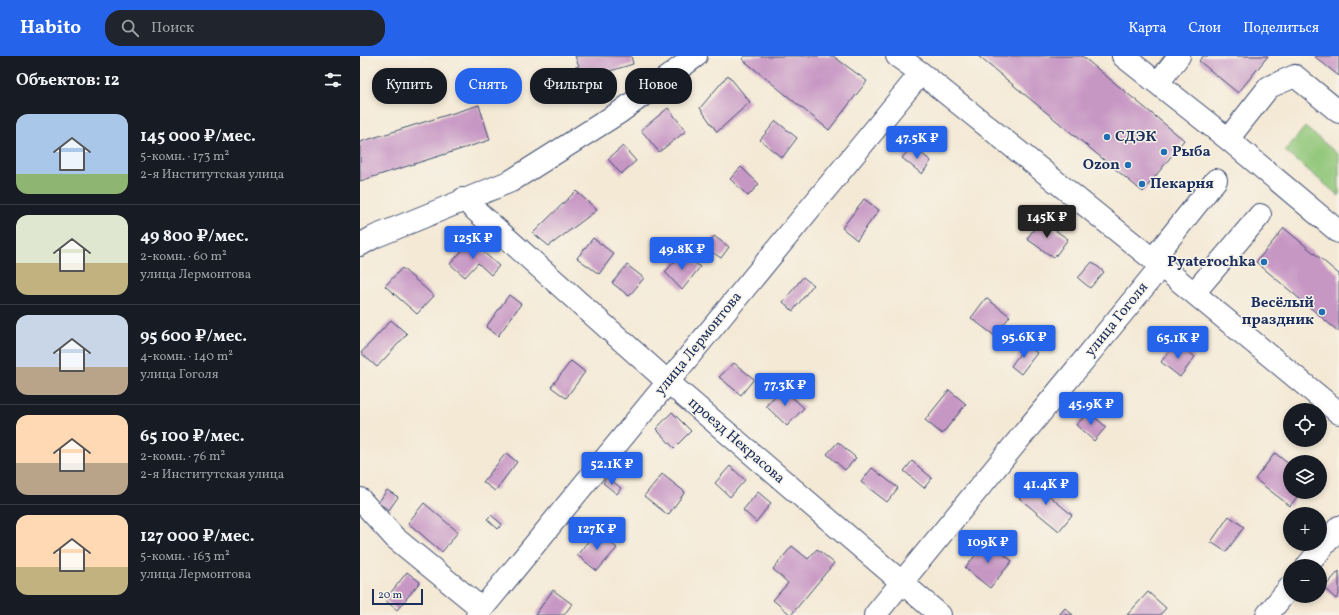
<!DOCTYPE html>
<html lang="ru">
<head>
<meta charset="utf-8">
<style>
  :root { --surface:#171b24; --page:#20242c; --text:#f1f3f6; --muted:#9ea1a6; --line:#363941; --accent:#2563eb }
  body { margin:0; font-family:Vollkorn,serif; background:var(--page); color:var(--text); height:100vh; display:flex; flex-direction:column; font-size:15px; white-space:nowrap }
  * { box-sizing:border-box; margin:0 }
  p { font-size:13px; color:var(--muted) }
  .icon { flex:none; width:22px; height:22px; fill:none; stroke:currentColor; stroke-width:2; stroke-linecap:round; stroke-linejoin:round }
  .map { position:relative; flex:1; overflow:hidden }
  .sheet { display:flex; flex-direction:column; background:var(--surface); width:360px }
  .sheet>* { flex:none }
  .top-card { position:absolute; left:12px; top:12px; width:380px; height:36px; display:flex; gap:8px }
  .controls { position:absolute; left:923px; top:347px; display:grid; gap:8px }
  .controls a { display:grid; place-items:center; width:44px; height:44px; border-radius:50%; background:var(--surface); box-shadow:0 2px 6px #0003; font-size:20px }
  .scale { position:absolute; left:12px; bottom:10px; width:51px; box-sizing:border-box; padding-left:4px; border:2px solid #1b2f5e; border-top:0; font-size:11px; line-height:14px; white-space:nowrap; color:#1b2f5e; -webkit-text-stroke:3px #f7f3e8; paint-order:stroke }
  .price { position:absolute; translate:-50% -34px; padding:0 9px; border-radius:4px; background:var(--accent); color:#fff; font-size:13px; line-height:26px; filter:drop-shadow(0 1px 2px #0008) }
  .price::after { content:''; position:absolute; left:50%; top:24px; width:12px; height:9px; margin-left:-6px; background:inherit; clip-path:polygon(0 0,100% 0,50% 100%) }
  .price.selected { background:#222; color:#fff }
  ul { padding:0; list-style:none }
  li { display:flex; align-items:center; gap:12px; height:100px; padding:0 16px }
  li+li { border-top:1px solid var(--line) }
  li span { display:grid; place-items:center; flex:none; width:112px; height:80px; border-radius:12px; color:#555 }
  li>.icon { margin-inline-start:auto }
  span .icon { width:48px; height:48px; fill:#fffc; stroke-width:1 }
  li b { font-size:17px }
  h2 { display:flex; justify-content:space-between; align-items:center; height:48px; padding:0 16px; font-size:17px }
  .pill { padding:0 14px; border-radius:16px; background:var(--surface); box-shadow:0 2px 6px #0003; font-size:14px; line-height:36px }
  .pill.selected { background:var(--accent); color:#fff }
  header { display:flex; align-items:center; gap:24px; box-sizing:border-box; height:56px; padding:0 20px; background:var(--accent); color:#fff }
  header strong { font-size:19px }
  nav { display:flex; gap:22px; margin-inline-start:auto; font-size:14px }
  .search { width:280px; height:36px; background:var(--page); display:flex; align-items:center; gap:10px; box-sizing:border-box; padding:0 14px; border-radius:16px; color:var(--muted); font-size:15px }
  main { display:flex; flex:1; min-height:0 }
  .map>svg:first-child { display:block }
  .green { fill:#90c678; stroke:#567a6b }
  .building { fill:#c797c4 }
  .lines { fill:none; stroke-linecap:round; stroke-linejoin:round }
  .minor-casing { stroke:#3c4b70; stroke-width:24 }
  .minor { stroke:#fff; stroke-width:22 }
  .poi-dot { fill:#1f6fb2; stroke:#f7f3e8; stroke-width:1.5 }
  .labels { text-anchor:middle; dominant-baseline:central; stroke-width:3; stroke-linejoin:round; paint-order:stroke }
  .poi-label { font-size:15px; font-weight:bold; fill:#1b2f5e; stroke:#f7f3e8; text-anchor:start }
  .street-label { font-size:15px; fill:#1b2f5e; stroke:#f7f3e8 }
</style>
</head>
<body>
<header>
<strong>Habito</strong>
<div class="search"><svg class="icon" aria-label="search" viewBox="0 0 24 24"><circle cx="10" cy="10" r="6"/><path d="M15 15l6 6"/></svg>Поиск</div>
<nav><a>Карта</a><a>Слои</a><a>Поделиться</a></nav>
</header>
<main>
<section class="sheet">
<h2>Объектов: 12<svg class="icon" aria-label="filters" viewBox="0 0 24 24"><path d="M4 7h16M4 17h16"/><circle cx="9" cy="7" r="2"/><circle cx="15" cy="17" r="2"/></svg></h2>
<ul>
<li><span style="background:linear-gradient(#a9c7e8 75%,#8fb573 0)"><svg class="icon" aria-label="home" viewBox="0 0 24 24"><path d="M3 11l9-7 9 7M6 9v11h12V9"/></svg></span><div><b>145 000 ₽/мес.</b><p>5-комн. · 173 m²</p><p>2-я Институтская улица</p></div></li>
<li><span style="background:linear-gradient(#dfe7d0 60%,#c2b280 0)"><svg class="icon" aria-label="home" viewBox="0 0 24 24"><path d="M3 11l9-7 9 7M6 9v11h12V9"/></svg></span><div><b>49 800 ₽/мес.</b><p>2-комн. · 60 m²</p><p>улица Лермонтова</p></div></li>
<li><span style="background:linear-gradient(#c9d6e8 65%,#b9a48a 0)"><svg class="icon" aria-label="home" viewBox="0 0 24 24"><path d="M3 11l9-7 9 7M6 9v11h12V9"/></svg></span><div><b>95 600 ₽/мес.</b><p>4-комн. · 140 m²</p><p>улица Гоголя</p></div></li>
<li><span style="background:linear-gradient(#ffd9b3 60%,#b9a48a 0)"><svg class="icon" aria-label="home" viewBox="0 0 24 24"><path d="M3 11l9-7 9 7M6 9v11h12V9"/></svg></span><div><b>65 100 ₽/мес.</b><p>2-комн. · 76 m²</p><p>2-я Институтская улица</p></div></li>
<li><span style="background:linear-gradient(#ffd9b3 65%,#c2b280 0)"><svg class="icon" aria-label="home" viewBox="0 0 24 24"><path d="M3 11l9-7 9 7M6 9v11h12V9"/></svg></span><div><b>127 000 ₽/мес.</b><p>5-комн. · 163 m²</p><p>улица Лермонтова</p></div></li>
</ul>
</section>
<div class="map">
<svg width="979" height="559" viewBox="0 0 979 559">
  <rect width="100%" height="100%" fill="#f7f3e8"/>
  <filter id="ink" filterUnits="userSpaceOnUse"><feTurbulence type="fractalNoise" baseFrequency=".025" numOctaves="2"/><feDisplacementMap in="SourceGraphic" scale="8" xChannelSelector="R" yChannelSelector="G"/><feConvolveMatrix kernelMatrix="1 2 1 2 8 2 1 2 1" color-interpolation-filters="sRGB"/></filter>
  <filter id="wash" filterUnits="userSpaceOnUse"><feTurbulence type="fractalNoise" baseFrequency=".012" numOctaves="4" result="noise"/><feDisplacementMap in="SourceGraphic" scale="16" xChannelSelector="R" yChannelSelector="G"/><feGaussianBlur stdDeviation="0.9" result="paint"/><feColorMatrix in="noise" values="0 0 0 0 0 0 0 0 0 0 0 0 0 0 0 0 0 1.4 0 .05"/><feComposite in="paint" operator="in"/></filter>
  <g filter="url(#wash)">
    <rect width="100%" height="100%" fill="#f4e9d5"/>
    <path class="green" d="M 945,71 L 979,99 L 979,140 L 925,95 Z"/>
    <g id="blocks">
      <path class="building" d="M 215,0 L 271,0 L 273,8 L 211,27 L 207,14 L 219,10 Z
        M 385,0 L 473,0 L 507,25 L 469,74 L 382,3 Z
        M 618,0 L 722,0 L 824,84 L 783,136 Z
        M 843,0 L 908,0 L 878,37 L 839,5 Z
        M 954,0 L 979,0 L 979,20 Z
        M 368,19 L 390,46 L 357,76 L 340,52 Z
        M 119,49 L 130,84 L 0,125 L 0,86 Z
        M 308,52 L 326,75 L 299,96 L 281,74 Z
        M 416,65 L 437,82 L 422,102 L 400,84 Z
        M 263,90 L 276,105 L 261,118 L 248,103 Z
        M 552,90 L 571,105 L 562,118 L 542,102 Z
        M 381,111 L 399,128 L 388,140 L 370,123 Z
        M 216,135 L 237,154 L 189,190 L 173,177 Z
        M 504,143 L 519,154 L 497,184 L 482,172 Z
        M 680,164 L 708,183 L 694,202 L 667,183 Z
        M 924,172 L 979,218 L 979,276 L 896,206 Z
        M 354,180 L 369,191 L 361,202 L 346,192 Z
        M 233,182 L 254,198 L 239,218 L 217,202 Z
        M 111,185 L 139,210 L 131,219 L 118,207 L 105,221 L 90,208 Z
        M 322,197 L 340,211 L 322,234 L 305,216 Z
        M 732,206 L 744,216 L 730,232 L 718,222 Z
        M 267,209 L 284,222 L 269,240 L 252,227 Z
        M 42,212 L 74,240 L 57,258 L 25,230 Z
        M 443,221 L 453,229 L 433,255 L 423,246 Z
        M 149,239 L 161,248 L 138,280 L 126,271 Z
        M 626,242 L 650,260 L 635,280 L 611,262 Z
        M 31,264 L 47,278 L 17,311 L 1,297 Z
        M 816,286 L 835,301 L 820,321 L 801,306 Z
        M 666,289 L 677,297 L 661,318 L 651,310 Z
        M 211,305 L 225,316 L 206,342 L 191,331 Z
        M 374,307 L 394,323 L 381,339 L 359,321 Z
        M 422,332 L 444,352 L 427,370 L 406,350 Z
        M 589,334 L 606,348 L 582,378 L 565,364 Z
        M 312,356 L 331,375 L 314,392 L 296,373 Z
        M 729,356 L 746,371 L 734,385 L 716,369 Z
        M 478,386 L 496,402 L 485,414 L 467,398 Z
        M 146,397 L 157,406 L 135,435 L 123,426 Z
        M 915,397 L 930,409 L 930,436 L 941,436 L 930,450 L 895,423 Z
        M 552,405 L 572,422 L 564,432 L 544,415 Z
        M 370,410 L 385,424 L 370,441 L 355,427 Z
        M 512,412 L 538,432 L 527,446 L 501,426 Z
        M 302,418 L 325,436 L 308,459 L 284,440 Z
        M 247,421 L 261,432 L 257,438 L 243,427 Z
        M 673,426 L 712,459 L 699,475 L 659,442 Z
        M 27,434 L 38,441 L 29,454 L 18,447 Z
        M 398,436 L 411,447 L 396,466 L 383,454 Z
        M 64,447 L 98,476 L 82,496 L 48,467 Z
        M 131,459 L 142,468 L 138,473 L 127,463 Z
        M 869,460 L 884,471 L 866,496 L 851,486 Z
        M 237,475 L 257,492 L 237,515 L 217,499 Z
        M 627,485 L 652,505 L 630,532 L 605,512 Z
        M 432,490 L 448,503 L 457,493 L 474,507 L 431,559 L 413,544 L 428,527 L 413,513 Z
        M 979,515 L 979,539 L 976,543 L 964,532 Z
        M 47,516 L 60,526 L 37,554 L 25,544 Z
        M 193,534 L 212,548 L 204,559 L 175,559 Z
        M 788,536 L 806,552 L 800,559 L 767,559 Z
        M 705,552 L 713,559 L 699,559 Z"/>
    </g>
  </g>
  <g filter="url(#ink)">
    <use href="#blocks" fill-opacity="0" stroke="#3c4b70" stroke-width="1"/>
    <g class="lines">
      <g class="minor-casing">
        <path id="minor" d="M 537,0 L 561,17 L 801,210 L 979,357
          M 763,0 L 868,83 L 909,31 L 935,20 L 979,56
          M 798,27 L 819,0
          M 868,83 L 979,176
          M 103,143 L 308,326 L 580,559
          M 0,189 L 14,181 L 151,125 L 260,56 L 336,0
          M 793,203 L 856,124
          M 834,237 L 900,159
          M 0,443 L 35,482 L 122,553
          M 947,510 L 979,471
          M 117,559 L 561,17
          M 515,559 L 801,210
          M 907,559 L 930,531"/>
      </g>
      <use href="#minor" class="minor"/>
    </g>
  </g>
  <g class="poi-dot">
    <circle cx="747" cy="81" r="4"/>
    <circle cx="804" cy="96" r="4"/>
    <circle cx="768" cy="109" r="4"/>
    <circle cx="782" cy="128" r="4"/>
    <circle cx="904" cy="206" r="4"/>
    <circle cx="962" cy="256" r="4"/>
  </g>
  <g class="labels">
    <g class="poi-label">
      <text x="755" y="81">СДЭК</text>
      <text x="812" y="96">Рыба</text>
      <text x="760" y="109" text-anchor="end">Ozon</text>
      <text x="790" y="128">Пекарня</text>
      <text x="896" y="206" text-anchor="end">Pyaterochka</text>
      <text x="954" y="247" text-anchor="end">Весёлый<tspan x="954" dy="17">праздник</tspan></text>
    </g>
    <g class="street-label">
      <text transform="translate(757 264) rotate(-51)">улица Гоголя</text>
      <text transform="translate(339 288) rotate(-51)">улица Лермонтова</text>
      <text transform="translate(376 385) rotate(41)">проезд Некрасова</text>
    </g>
  </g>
</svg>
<div class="controls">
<a><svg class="icon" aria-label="locate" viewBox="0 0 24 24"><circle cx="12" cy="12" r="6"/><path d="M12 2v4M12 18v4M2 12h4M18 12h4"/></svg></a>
<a><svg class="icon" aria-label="layers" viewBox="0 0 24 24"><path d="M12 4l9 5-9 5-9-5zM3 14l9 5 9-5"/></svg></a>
<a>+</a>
<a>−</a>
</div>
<div class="scale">20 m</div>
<b class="price" style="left:557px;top:104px">47.5K ₽</b>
<b class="price selected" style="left:687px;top:183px">145K ₽</b>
<b class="price" style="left:113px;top:204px">125K ₽</b>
<b class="price" style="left:322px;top:215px">49.8K ₽</b>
<b class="price" style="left:664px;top:303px">95.6K ₽</b>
<b class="price" style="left:818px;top:304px">65.1K ₽</b>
<b class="price" style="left:425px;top:351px">77.3K ₽</b>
<b class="price" style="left:731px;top:370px">45.9K ₽</b>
<b class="price" style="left:252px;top:430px">52.1K ₽</b>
<b class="price" style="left:686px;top:450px">41.4K ₽</b>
<b class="price" style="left:237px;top:495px">127K ₽</b>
<b class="price" style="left:628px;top:508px">109K ₽</b>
<div class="top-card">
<a class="pill">Купить</a>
<a class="pill selected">Снять</a>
<a class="pill">Фильтры</a>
<a class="pill">Новое</a>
</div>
</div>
</main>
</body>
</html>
